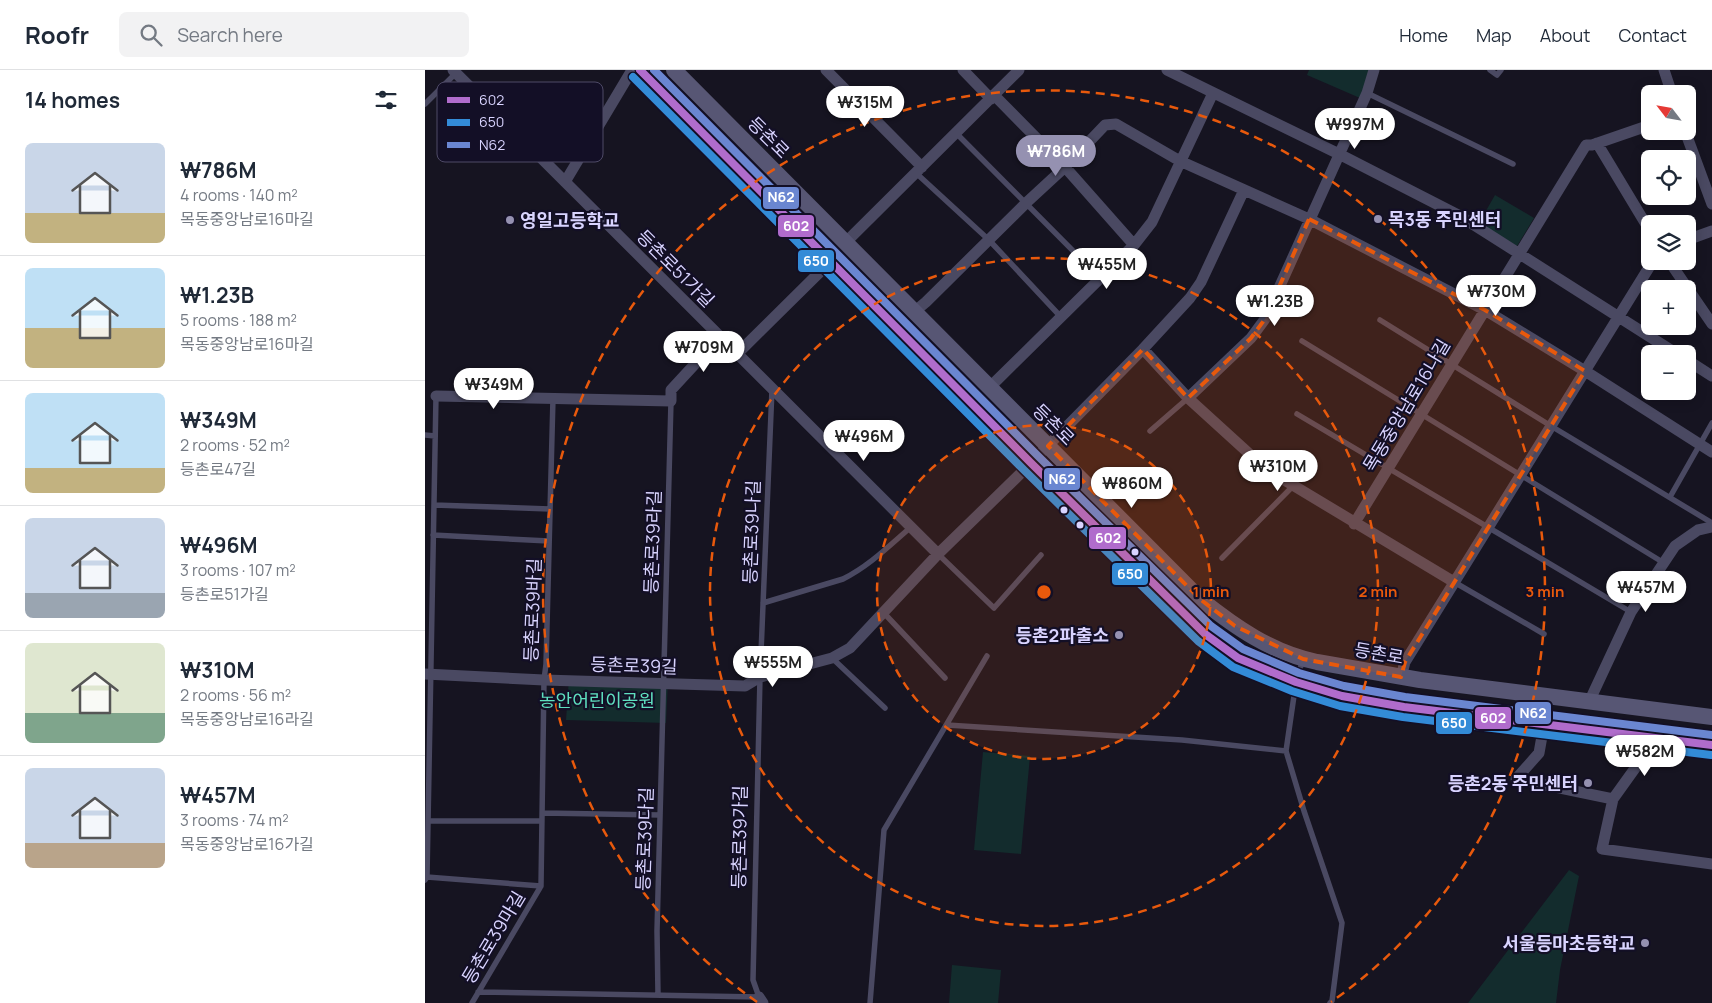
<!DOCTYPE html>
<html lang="en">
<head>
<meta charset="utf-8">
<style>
  :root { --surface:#fff; --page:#f2f2f3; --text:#1f2937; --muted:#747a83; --line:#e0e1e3; --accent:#9591b1 }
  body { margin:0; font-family:Manrope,"Noto Sans KR",sans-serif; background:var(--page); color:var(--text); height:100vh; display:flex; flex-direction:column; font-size:19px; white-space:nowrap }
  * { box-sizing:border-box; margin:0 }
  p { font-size:16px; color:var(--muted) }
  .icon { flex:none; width:28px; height:28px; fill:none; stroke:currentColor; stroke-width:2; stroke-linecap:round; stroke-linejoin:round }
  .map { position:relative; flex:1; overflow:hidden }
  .drawer { display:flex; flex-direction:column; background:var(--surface); width:425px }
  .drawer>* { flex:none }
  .needle { width:32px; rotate:301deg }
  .controls { position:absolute; left:1216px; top:15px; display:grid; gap:10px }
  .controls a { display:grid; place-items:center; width:55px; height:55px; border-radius:8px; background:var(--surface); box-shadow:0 2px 12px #0003; font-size:25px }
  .price { position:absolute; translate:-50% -42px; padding:0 11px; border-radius:18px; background:#fff; color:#222; font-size:16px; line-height:32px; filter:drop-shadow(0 1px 2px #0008) }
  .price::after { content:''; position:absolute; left:50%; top:30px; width:15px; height:11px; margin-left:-8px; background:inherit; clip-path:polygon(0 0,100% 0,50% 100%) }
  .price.current { background:var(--accent); color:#fff }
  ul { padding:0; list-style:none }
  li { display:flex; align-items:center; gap:15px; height:125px; padding:0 25px }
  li+li { border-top:1px solid var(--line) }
  li span { display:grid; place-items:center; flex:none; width:140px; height:100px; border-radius:8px; color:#555 }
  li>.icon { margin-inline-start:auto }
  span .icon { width:60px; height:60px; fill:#fffc; stroke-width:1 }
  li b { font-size:21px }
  h2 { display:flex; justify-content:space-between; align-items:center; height:60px; padding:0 25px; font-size:21px }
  header { display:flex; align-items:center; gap:30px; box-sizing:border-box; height:70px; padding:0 25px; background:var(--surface); border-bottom:1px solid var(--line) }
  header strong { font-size:24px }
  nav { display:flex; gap:28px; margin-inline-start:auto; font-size:18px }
  .search { width:350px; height:45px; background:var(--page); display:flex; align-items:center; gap:12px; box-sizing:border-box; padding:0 18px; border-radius:8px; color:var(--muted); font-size:19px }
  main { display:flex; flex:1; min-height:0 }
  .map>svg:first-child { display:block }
  .green { fill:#132c2d }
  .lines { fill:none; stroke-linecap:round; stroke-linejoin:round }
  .service { stroke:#4a4962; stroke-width:5.5 }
  .minor { stroke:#4a4962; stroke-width:11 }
  .secondary { stroke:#575674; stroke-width:16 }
  .bus-1-casing { stroke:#130f26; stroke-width:11 }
  .bus-2-casing { stroke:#130f26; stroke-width:11 }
  .bus-3-casing { stroke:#130f26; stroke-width:11 }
  .bus-1 { stroke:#b06ccc; stroke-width:8 }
  .bus-2 { stroke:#338bd7; stroke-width:8 }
  .bus-3 { stroke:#6a86d1; stroke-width:8 }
  .marked { fill:#e8590c; fill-opacity:0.2; stroke:#e8590c; stroke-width:4; stroke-dasharray:10 6; stroke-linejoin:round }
  .ring { fill:none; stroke:#e8590c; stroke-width:2.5; stroke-dasharray:9 6 }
  .poi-dot { fill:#9591b1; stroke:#130f26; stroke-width:2 }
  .bus-dot { fill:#d9d4ff; stroke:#130f26; stroke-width:2 }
  .labels { text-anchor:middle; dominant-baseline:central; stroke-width:4.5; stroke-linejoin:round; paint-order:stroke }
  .street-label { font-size:18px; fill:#d9d4ff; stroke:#130f26 }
  .poi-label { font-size:18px; font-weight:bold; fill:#d9d4ff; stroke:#130f26; text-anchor:end }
  .park-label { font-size:18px; fill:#5fe0c0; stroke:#130f26 }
  .key { fill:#130f26; stroke:#4e4a67; stroke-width:1 }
  .key-label { font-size:14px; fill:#d9d4ff }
  .centre { fill:#e8590c; stroke:#130f26; stroke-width:2.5 }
  .ring-label { font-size:15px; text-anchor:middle; font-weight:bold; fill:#e8590c; stroke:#130f26; stroke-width:4.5; stroke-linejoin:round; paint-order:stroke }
  .line-badge { stroke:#130f26; stroke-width:2 }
  .badge-label { font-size:14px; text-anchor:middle; font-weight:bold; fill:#fff }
</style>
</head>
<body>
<header>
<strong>Roofr</strong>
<div class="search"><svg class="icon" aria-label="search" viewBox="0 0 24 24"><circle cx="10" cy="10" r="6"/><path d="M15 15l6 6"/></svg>Search here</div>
<nav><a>Home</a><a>Map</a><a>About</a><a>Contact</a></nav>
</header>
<main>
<section class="drawer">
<h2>14 homes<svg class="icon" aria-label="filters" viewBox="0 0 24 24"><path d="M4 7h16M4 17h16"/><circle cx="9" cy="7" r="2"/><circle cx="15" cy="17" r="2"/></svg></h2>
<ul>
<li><span style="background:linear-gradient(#c9d6e8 70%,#c2b280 0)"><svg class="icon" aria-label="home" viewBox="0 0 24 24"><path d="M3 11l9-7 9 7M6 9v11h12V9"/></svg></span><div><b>₩786M</b><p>4 rooms · 140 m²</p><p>목동중앙남로16마길</p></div></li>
<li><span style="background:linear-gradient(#bfe0f5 60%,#c2b280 0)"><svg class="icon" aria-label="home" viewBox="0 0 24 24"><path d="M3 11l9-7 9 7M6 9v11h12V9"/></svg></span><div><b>₩1.23B</b><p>5 rooms · 188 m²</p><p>목동중앙남로16마길</p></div></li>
<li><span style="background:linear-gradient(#bfe0f5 75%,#c2b280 0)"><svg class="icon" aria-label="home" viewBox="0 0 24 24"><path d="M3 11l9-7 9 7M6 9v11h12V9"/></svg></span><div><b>₩349M</b><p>2 rooms · 52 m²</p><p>등촌로47길</p></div></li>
<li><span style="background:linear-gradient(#c9d6e8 75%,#9aa5b1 0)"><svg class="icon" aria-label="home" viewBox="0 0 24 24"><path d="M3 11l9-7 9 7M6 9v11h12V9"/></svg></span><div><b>₩496M</b><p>3 rooms · 107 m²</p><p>등촌로51가길</p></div></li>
<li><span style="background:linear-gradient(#dfe7d0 70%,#7fa58c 0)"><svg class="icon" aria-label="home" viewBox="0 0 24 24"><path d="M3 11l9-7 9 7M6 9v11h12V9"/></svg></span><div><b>₩310M</b><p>2 rooms · 56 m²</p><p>목동중앙남로16라길</p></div></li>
<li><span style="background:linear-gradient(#c9d6e8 75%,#b9a48a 0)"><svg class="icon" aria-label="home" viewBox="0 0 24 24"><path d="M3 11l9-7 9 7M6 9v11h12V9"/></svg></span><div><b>₩457M</b><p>3 rooms · 74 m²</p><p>목동중앙남로16가길</p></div></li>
</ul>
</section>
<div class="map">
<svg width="1287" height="933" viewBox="0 0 1287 933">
  <rect width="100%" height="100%" fill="#161421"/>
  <path class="green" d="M 884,0 L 948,0 L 935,28 L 882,5 Z
    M 1070,125 L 1109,148 L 1092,176 L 1054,153 Z
    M 144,608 L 243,610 L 241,653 L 141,650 Z
    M 558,682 L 605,686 L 596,784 L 549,780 Z
    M 1144,800 L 1154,806 L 1135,900 L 1131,933 L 1043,933 Z
    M 527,895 L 576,900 L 573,933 L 524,933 Z"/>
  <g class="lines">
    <path class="service" d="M 1065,0 L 1072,5 L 1076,0
      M 942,23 L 1088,94
      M 0,34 L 31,3
      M 531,63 L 675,208
      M 491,103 L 564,170 L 636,247
      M 955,250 L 1126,356 L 1287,453
      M 877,271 L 1239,493
      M 872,344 L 1206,542
      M 725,361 L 763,328
      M 0,365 L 10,366
      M 1245,427 L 1287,353
      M 9,435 L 125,439
      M 8,465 L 124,471
      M 513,484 L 569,538 L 616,485
      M 797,488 L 868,416
      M 1029,512 L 1119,564
      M 338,533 L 418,509 C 444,496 464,476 486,457
      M 458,542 L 520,608
      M 407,588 L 460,638
      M 878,589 L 871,612 L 861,681 L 879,741 L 917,853 L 907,931 L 905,933
      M 522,655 L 757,670 L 861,681
      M 117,743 L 235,745
      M 3,751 L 117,751
      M 2,807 L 116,816
      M 0,810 L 2,807 L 11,326
      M 53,922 L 334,927 L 328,910 L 335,607 L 347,319
      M 233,925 L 232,861 L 246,331
      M 47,933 L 116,816 L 119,610 L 121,594 L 128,328
      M 445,933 L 459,760 L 562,586"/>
    <path class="minor" d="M 28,0 L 513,484
      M 401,0 L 497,97
      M 538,0 L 566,29
      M 742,0 L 914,84 L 1035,146 L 1252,284
      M 1239,0 L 1247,24
      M 569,25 L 640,97 L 709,175
      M 1260,61 L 1287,134
      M 1172,73 L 1225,161
      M 140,112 L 207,0
      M 1262,170 L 1287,161
      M 420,173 L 594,0
      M 1244,191 L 1287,254
      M 489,242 L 501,232 L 601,133 L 640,97 L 680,55 L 691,54 L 755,91 L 884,149 L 1060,240 L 1160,301 L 1287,382
      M 718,279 L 763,328 L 841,399 L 1029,512
      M 1262,290 L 1287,306
      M 564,318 L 709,175 L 727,152 L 788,23
      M 11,326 L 246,331 L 246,320 L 282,281 L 312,284 L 405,192
      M 763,328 L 826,268 L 840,249 L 942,23 L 949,0
      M 929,454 L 1161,75 L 1167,75 L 1225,55
      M 0,604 L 119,610 L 320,616 L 335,607 L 407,588 L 425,578 L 513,484 L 592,407 L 718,279 L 765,228 L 776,212 L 819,120
      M 976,607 L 980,592 L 1228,191
      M 1164,632 L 1206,542 L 1250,476 L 1273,460 L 1287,457
      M 1119,655 L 1114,683 L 1091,709 L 1188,729 L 1177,779 L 1287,794
      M 1188,729 L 1231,669
      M 334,927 L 338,933"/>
    <path class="secondary" d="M 215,0 L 606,393 L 780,564 L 813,588 L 871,612 L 917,626 L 979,637 L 1287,675
      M 249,0 L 775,529 C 810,557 847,583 892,592 L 995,610 L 1287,647"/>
    <g class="bus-1-casing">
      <path id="bus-1" d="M 215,0 L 606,393 L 780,564 L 813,588 L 871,612 L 917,626 L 979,637 L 1287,675"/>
    </g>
    <g class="bus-2-casing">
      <path id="bus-2" d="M 208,7 L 599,400 L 773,571 L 808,597 L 867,621 L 915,636 L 978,647 L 1286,685"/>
    </g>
    <g class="bus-3-casing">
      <path id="bus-3" d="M 229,0 L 613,386 L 786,556 L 818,579 L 874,603 L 919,616 L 980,627 L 1287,665"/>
    </g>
    <use href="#bus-1" class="bus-1"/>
    <use href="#bus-2" class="bus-2"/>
    <use href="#bus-3" class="bus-3"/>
  </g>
  <path class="marked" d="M 884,149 L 1060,240 L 1160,301 L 980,592 L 976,607 L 878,589 L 810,556 L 775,529 L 623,376 L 718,279 L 763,328 L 826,268 L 840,249 Z"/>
  <circle cx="619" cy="522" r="167" fill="#e8590c" fill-opacity=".12"/>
  <g class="ring">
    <circle cx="619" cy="522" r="167"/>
    <circle cx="619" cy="522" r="334"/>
    <path d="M332 932A501 501 0 1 1 906 932"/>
  </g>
  <g class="poi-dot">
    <circle cx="953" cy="149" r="5"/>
    <circle cx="85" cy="150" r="5"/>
    <circle cx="694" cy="565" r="5"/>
    <circle cx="1163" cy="713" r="5"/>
    <circle cx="1220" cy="873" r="5"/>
  </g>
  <g class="bus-dot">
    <circle cx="639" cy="440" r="4.5"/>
    <circle cx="655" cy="455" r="4.5"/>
    <circle cx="710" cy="482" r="4.5"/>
  </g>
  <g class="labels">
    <g class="street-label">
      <text transform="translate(344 67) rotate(45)">등촌로</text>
      <text transform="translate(251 198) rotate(45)">등촌로51가길</text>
      <text transform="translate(981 335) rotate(-59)">목동중앙남로16나길</text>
      <text transform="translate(629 354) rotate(45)">등촌로</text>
      <text transform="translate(326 462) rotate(-88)">등촌로39나길</text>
      <text transform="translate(227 472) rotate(-88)">등촌로39라길</text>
      <text transform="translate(107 540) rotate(-88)">등촌로39바길</text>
      <text transform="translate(954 583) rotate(10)">등촌로</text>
      <text transform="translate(209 595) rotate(2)">등촌로39길</text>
      <text transform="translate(314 767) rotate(-89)">등촌로39가길</text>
      <text transform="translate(219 769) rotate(-88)">등촌로39다길</text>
      <text transform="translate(68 867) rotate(-59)">등촌로39마길</text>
    </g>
    <g class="poi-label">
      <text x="963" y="149" text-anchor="start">목3동 주민센터</text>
      <text x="95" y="150" text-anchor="start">영일고등학교</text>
      <text x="684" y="565">등촌2파출소</text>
      <text x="1153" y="713">등촌2동 주민센터</text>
      <text x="1210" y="873">서울등마초등학교</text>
    </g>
    <g class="park-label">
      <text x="172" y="630">농안어린이공원</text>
    </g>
  </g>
  <rect x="12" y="12" width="166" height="80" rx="8" class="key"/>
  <rect x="22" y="27" width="23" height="6" fill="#b06ccc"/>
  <rect x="22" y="49" width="23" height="7" fill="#338bd7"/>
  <rect x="22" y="72" width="23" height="6" fill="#6a86d1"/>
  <g class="key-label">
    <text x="54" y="35">602</text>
    <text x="54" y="57">650</text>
    <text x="54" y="80">N62</text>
  </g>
  <circle cx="619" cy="522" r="8" class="centre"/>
  <g class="ring-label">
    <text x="786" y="527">1 min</text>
    <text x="953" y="527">2 min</text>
    <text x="1120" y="527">3 min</text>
  </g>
  <g class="line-badge">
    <rect x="337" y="116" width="38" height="24" rx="5" fill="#6a86d1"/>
    <rect x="352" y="144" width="38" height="24" rx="5" fill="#b06ccc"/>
    <rect x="372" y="179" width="38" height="24" rx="5" fill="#338bd7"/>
    <rect x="618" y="397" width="38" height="24" rx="5" fill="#6a86d1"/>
    <rect x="663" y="456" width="39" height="24" rx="5" fill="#b06ccc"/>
    <rect x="686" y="492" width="38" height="24" rx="5" fill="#338bd7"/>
    <rect x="1089" y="631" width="38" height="24" rx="5" fill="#6a86d1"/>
    <rect x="1049" y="636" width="38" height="24" rx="5" fill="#b06ccc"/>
    <rect x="1010" y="641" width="38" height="24" rx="5" fill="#338bd7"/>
  </g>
  <g class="badge-label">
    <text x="356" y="132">N62</text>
    <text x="371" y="161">602</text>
    <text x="391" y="196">650</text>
    <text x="637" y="414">N62</text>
    <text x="683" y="473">602</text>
    <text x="705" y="509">650</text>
    <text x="1108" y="648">N62</text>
    <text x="1068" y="653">602</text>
    <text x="1029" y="658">650</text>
  </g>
</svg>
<div class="controls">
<a><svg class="needle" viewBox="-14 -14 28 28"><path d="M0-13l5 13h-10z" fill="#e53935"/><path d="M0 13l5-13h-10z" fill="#747a83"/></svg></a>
<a><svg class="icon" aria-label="locate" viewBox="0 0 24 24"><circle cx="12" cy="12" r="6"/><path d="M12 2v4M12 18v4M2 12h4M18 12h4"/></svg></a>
<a><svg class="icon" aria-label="layers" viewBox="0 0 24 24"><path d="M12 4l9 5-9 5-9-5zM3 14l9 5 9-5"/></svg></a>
<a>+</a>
<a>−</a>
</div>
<b class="price" style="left:440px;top:58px">₩315M</b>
<b class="price" style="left:930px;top:80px">₩997M</b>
<b class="price current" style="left:631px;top:107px">₩786M</b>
<b class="price" style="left:682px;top:220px">₩455M</b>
<b class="price" style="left:1071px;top:247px">₩730M</b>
<b class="price" style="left:850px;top:257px">₩1.23B</b>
<b class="price" style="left:279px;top:303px">₩709M</b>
<b class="price" style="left:69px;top:340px">₩349M</b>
<b class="price" style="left:439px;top:392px">₩496M</b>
<b class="price" style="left:853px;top:422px">₩310M</b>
<b class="price" style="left:707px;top:439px">₩860M</b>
<b class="price" style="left:1221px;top:543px">₩457M</b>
<b class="price" style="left:348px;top:618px">₩555M</b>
<b class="price" style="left:1220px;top:707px">₩582M</b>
</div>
</main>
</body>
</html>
